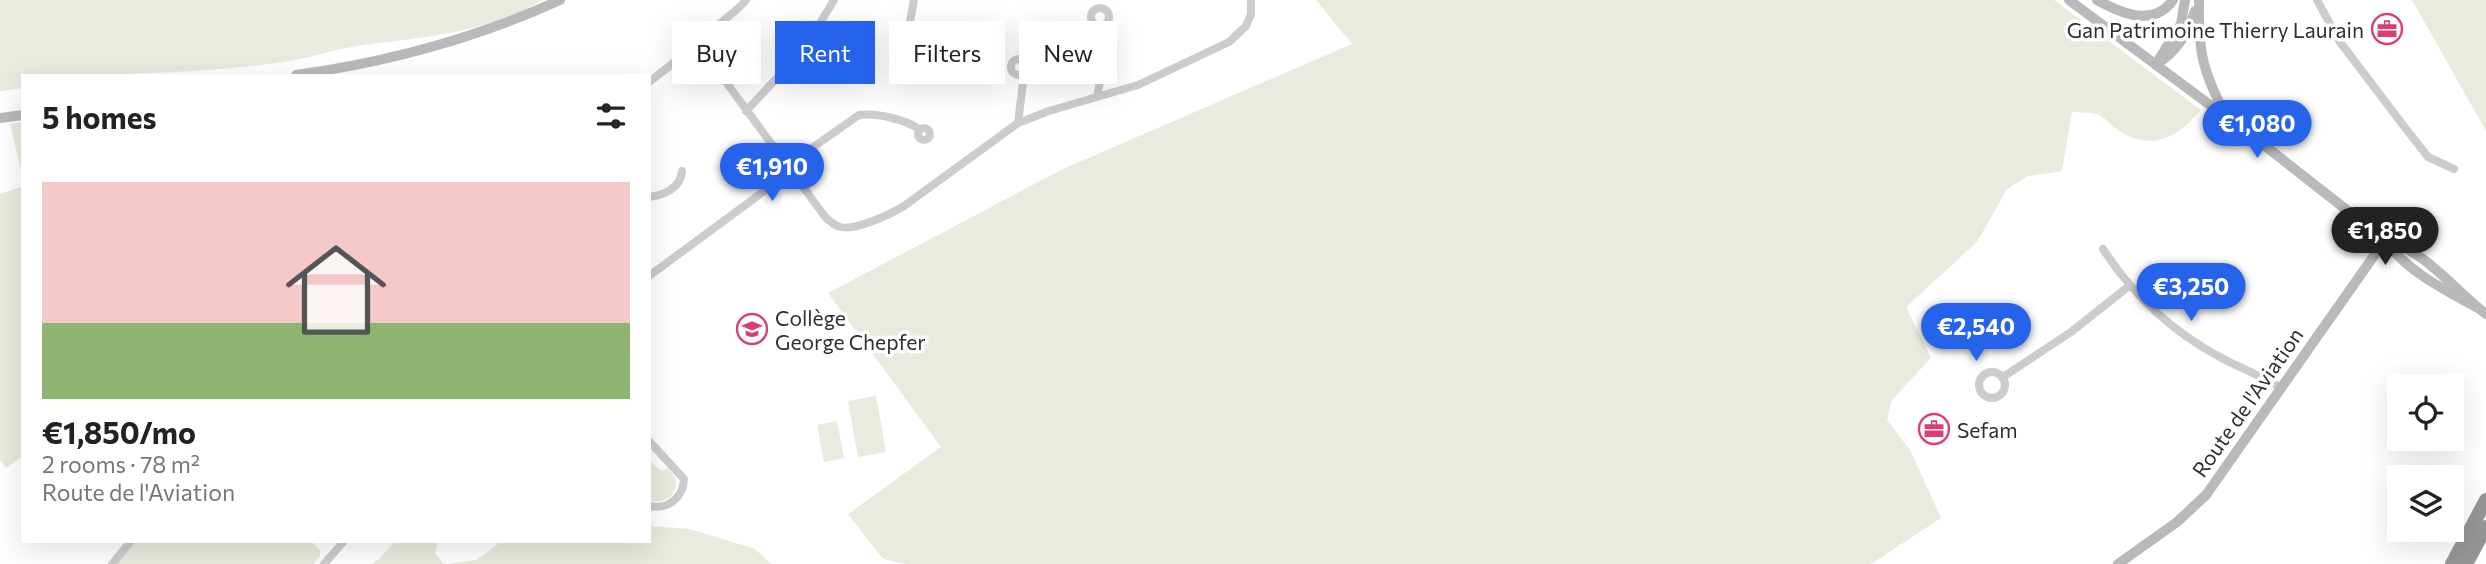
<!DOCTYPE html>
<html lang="en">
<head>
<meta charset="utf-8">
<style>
  :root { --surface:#fff; --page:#f6f6f6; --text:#222; --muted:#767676; --line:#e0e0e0; --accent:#2563eb }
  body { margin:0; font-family:Commissioner,sans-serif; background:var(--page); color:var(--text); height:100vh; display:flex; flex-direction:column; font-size:26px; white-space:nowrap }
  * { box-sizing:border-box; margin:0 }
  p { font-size:23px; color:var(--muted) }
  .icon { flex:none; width:38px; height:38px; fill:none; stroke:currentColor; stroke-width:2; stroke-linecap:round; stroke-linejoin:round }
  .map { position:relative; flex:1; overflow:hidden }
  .drawer { position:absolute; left:21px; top:74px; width:630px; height:469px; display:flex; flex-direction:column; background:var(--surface); border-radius:0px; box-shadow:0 7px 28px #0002 }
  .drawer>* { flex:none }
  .banner { position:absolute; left:672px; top:21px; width:665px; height:63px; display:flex; gap:14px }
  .controls { position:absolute; left:2387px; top:374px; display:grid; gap:14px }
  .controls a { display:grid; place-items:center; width:77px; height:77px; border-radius:0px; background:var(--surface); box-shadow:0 7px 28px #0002; font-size:35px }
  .price { position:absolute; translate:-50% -60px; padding:0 16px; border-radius:24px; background:var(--accent); color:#fff; font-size:23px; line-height:46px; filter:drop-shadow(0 2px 4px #0008) }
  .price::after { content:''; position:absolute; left:50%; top:42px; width:21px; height:16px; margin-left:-10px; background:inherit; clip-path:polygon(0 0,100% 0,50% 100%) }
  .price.selected { background:#222; color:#fff }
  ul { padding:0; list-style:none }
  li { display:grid; align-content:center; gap:14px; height:371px; padding:0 21px }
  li+li { border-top:2px solid var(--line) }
  li span { display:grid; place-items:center; height:217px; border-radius:0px; color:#555 }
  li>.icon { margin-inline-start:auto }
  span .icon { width:126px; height:126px; fill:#fffc; stroke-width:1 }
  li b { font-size:30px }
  h2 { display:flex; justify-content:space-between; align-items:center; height:84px; padding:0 21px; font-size:30px }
  .tag { padding:0 24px; border-radius:0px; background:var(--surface); box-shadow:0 7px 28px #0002; font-size:24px; line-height:63px }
  .tag.selected { background:var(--accent); color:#fff }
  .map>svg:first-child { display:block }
  .green { fill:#e9ebde }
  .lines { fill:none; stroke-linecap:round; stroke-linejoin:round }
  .street { stroke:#ccc; stroke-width:8 }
  .secondary { stroke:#b9b9b9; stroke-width:10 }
  .highway { stroke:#969696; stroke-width:14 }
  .labels { text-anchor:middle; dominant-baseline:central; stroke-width:7; stroke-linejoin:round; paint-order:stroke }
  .poi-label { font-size:21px; fill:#2f2f2f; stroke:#fff; text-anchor:start }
  .street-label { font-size:21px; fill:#2f2f2f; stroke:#fff }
</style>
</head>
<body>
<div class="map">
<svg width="2486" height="564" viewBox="0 0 2486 564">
  <rect width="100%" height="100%" fill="#fff"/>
  <path class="green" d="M 0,0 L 542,0 C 487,34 420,37 357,46 C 332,50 309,58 284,62 C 197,74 110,75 23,75 L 23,88 L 0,91 Z
    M 1316,0 L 2054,0 L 2201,110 C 2176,139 2151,152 2116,129 C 2111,125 2106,118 2099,115 C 2092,112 2080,113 2072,112 L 2062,171 L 2028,176 L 2007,189 L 1977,242 L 1906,307 L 1931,358 L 1892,400 L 1887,420 L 1910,450 L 1941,518 L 1871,564 L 907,564 L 883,559 L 848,514 L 941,447 L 828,293 L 1063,169 L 1352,44 Z
    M 2412,0 L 2486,0 L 2486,131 Z
    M 23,122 L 23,179 L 10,124 Z
    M 23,186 L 23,456 L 6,468 L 0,460 L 0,194 Z
    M 876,396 L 886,452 L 858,457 L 848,401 Z
    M 837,421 L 844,458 L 824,462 L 817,425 Z
    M 649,460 L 661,471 L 668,468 L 676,479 L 676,488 C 671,499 661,504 649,500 Z
    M 649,526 L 690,529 L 755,549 L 771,564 L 448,564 L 476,560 L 497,545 L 497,541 L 649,541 Z
    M 135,541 L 311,541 L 320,550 L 320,556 L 314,564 L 116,564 Z
    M 395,541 L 438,541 L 435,554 L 444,564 L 372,564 L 379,559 Z"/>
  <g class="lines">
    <path class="street" d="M 2317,0 L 2340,42 L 2403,125 L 2428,157 L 2454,169
      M1091 17a9 9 0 1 1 18 0a9 9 0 1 1-18 0Z
      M 910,31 L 929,37 L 926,53 L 905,49 L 906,33 Z
      M 908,32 L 914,0
      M819 55a7 7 0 1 1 14 0a7 7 0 1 1-14 0Z
      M 701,48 L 826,218 C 830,221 834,225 840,227 C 855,231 891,214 904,206 L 1018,123 L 1049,111 L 1138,85 L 1229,42 L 1246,26 L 1251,14 L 1251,0
      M 701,48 C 703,31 735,15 746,0
      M1011 67a8 8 0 1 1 16 0a8 8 0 1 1-16 0Z
      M 649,82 L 685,54 L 701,48
      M 1097,97 L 1109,34 L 1107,23
      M 746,111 L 805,48 L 834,0
      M 1018,123 L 1024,74
      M918 134a6 6 0 1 1 12 0a6 6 0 1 1-12 0Z
      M 786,166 L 859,115 C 877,113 904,119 919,129
      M 649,197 C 664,195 681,188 682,171
      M 2103,249 C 2133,295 2170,330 2218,356 C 2239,368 2261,375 2281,388
      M 649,276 L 790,172
      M1979 385a13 13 0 1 1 26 0a13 13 0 1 1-26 0Z
      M 2003,377 L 2071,332 L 2129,286
      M 649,441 L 684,479 C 683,498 668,510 649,506
      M 112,564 L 131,541
      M 324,564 L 344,541"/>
    <path class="secondary" d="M 2069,0 L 2269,149 L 2385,240 C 2407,272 2445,290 2478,308
      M 2097,0 C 2121,13 2153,28 2173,0
      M 2199,0 C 2198,50 2202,70 2225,114
      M 2158,61 L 2181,24 L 2185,0
      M 2157,64 C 2177,51 2188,34 2195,11
      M 296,75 C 388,62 475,39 560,0
      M 0,118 L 23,115
      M 2385,240 C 2425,250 2454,290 2486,314
      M 2118,564 L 2177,522 L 2206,495 L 2385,240"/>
    <path class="highway" d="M 2452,564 L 2486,500
      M 2466,564 L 2486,527"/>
  </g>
  <defs>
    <g id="office-ring" transform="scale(1.575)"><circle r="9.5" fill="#fff" stroke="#d93f73" stroke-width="1.5"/><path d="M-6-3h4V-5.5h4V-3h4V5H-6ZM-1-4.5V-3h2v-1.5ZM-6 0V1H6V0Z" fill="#d93f73"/></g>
    <g id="school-ring" transform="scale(1.575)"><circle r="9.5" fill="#fff" stroke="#d93f73" stroke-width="1.5"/><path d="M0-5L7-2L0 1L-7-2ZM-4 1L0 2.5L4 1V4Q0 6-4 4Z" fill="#d93f73"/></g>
  </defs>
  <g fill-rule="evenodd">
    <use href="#office-ring" x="2387" y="29"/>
    <use href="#school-ring" x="752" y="329"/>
    <use href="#office-ring" x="1934" y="429"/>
  </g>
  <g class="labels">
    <g class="poi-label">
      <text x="2364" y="29" text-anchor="end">Gan Patrimoine Thierry Laurain</text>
      <text x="775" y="317">Collège<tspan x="775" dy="24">George Chepfer</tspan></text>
      <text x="1957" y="429">Sefam</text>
    </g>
    <g class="street-label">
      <text transform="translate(2247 402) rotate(-55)">Route de l'Aviation</text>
    </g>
  </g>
</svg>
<div class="controls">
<a><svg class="icon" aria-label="locate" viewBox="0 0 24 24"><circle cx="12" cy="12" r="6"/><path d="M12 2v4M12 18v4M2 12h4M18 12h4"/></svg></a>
<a><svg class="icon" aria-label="layers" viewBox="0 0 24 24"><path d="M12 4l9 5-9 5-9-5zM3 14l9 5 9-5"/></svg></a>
</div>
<b class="price" style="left:2257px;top:160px">€1,080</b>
<b class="price" style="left:772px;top:203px">€1,910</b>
<b class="price selected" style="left:2385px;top:267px">€1,850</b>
<b class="price" style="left:2191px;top:323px">€3,250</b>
<b class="price" style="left:1976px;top:363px">€2,540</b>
<div class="banner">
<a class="tag">Buy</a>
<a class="tag selected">Rent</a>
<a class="tag">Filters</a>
<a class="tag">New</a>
</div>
<section class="drawer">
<h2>5 homes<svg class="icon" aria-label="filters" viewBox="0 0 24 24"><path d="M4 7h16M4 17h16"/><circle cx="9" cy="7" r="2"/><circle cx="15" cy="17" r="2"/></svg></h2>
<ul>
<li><span style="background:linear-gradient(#f6c9c9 65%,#8fb573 0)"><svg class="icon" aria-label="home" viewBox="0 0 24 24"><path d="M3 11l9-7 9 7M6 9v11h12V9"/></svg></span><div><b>€1,850/mo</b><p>2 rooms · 78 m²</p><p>Route de l'Aviation</p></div></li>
</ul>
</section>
</div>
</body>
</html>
